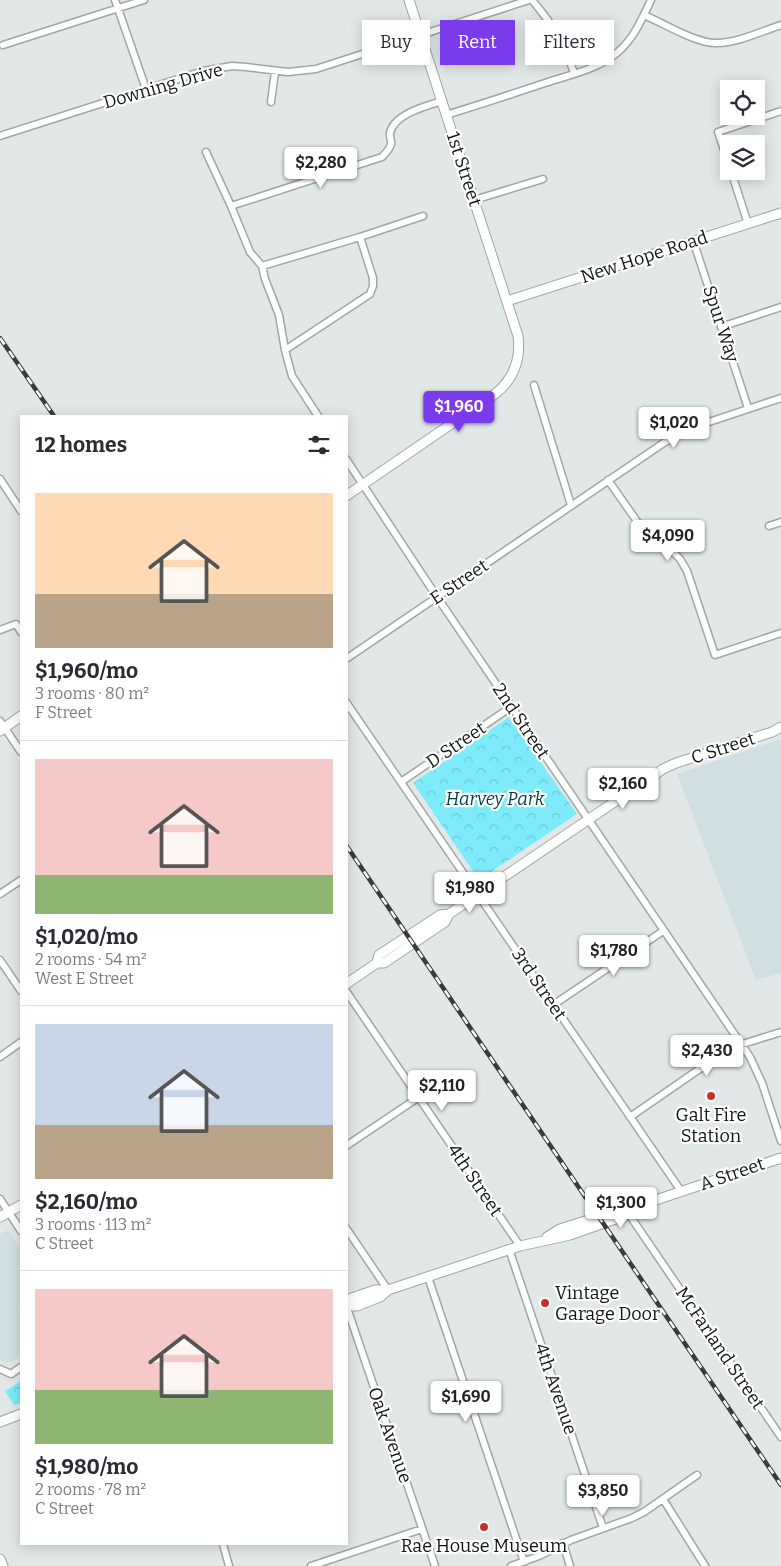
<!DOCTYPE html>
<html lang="en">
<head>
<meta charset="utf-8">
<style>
  :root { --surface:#fff; --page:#f2f2f3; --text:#2b2b33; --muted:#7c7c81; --line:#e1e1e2; --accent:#7c3aed }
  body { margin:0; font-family:Bitter,serif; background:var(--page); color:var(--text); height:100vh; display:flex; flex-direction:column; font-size:19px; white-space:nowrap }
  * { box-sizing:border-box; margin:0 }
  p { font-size:16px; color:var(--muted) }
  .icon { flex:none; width:28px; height:28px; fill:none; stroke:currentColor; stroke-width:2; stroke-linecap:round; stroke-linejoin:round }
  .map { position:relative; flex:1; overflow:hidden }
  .details { position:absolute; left:20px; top:415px; width:328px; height:1130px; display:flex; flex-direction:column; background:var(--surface); border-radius:0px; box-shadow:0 2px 12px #0003 }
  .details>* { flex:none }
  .guide { position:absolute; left:362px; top:20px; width:342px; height:45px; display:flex; gap:10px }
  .buttons { position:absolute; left:720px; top:80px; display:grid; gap:10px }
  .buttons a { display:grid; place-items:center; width:45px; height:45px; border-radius:0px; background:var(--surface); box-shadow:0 2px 12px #0003; font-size:25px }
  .price { position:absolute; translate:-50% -42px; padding:0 11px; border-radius:5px; background:#fff; color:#222; font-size:16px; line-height:32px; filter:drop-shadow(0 1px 2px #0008) }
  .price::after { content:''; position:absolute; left:50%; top:30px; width:15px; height:11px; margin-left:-8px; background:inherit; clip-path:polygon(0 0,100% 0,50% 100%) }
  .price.active { background:var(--accent); color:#fff }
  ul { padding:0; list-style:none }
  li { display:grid; align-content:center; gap:10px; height:265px; padding:0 15px }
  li+li { border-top:1px solid var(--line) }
  li span { display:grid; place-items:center; height:155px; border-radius:0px; color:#555 }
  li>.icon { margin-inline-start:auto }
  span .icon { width:90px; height:90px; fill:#fffc; stroke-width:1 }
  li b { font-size:21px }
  h2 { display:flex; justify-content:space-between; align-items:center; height:60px; padding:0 15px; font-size:21px }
  .tag { padding:0 18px; border-radius:0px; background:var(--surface); box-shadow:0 2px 12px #0003; font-size:18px; line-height:45px }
  .tag.active { background:var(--accent); color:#fff }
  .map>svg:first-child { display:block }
  .built { fill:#d0dfe1 }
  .forest { fill:url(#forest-crowns) }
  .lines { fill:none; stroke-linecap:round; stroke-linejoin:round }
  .street-casing { stroke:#a0a5a6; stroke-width:9 }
  .secondary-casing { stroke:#a0a5a6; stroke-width:11 }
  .street { stroke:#fff; stroke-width:6 }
  .secondary { stroke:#fff; stroke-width:9 }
  .rail-casing { stroke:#393c3c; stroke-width:4.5 }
  .rail { stroke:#fff; stroke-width:2.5; stroke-dasharray:8; stroke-linecap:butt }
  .poi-dot { fill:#c2332f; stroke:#fff; stroke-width:2 }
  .labels { text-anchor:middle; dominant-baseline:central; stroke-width:4.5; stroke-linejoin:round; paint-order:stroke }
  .street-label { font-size:18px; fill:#131515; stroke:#fff }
  .park-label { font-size:18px; font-style:italic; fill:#003f46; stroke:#fff }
  .poi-label { font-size:18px; fill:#131515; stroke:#fff }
</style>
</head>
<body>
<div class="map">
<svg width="781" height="1566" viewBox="0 0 781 1566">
  <defs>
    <pattern id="forest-crowns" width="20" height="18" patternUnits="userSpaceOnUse" patternTransform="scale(1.25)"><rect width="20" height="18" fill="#7debfa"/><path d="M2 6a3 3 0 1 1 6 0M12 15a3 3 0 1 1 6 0" fill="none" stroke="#6bc9d5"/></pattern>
  </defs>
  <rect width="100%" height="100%" fill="#e2e8e8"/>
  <path class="built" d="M 781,739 L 781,973 L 756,980 L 677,774 Z
    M 8,1230 L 21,1249 L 21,1306 L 19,1307 L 21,1311 L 21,1355 L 10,1363 L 3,1362 L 0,1360 L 0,1234 Z"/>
  <path class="forest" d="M 509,717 L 577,814 L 479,880 L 413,783 Z
    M 21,1381 L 21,1403 L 14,1405 L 5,1391 Z"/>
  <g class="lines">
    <g class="street-casing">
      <path id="street" d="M 115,0 L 146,89
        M 532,0 C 554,26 563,41 574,73
        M 644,15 C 663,23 697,44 717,43 C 737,43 762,31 781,25
        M 3,45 L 144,0
        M 271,102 L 275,72
        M 446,115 C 479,105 512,94 545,83 C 569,75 599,69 618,52 C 634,38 642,19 651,0
        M 0,136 L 203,71 L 232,66 L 246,67 L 288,72 L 316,69 L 529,0
        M 206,152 L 231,206 L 250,252 L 262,266 L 265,279 L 279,315 L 285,350 L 292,376 L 318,416
        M 729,164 L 718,132 L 781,111
        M 731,171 L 748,224
        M 474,200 L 543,179
        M 231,206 L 382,157 C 385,154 390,148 391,144 C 392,141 389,136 390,133 C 394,114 426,106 442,101
        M 693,240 L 748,408
        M 262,266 L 360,237 L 423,216
        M 721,327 L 781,307
        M 285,350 L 370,294 L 373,286 L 373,278 L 360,237
        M 534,385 L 571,505
        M 346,459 L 437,597 L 750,1057 L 762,1083 L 781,1141
        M 0,479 L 21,511
        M 608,480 L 641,527 L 664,543 L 680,559 L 687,571 L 715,655 L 781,633
        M 769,526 L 781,522
        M 0,630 L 16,624 L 21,632
        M 346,659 L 665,442 L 700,425 L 781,398
        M 346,702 L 681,1191
        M 0,721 L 21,752
        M 401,782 L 511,707
        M 0,894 L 21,880
        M 0,960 L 21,991
        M 346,991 L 520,1246
        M 553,1005 L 663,931
        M 0,1057 L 21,1042
        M 630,1117 L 730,1048 L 781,1032
        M 346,1146 L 419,1097
        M 0,1199 L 21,1231
        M 626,1210 L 781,1437
        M 346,1228 L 388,1290
        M 509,1249 L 603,1528
        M 428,1277 L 524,1562
        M 346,1305 L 435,1566
        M 0,1369 L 11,1374 L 21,1367
        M 663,1499 L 705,1566
        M 563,1543 L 570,1566
        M 223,1544 L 229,1566
        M 311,1566 L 422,1529
        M 511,1566 L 539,1556 L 571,1540 L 632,1518 L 644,1512 L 697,1475"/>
    </g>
    <g class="secondary-casing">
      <path id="secondary" d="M 507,301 L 781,213
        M 346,496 L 495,394 C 514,379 521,360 518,336 L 409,0
        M 0,731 L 21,716
        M 377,963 L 379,955 L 440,915 L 449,914
        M 346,984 L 377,963 L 384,963 L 445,922 L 449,914 L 663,769 L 676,763 L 772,732 L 781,727
        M 0,1217 L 21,1205
        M 547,1237 L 560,1229 L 617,1211 L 626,1210 L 781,1158
        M 346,1304 L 349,1299 L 375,1290 L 388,1290 L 520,1246 L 570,1235 L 621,1217 L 626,1210
        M 346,1304 L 353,1306 L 357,1306 L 380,1297 L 388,1290
        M 0,1422 L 21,1414
        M 0,1559 L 3,1566"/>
    </g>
    <use href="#street" class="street"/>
    <use href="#secondary" class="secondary"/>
    <g class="rail-casing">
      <path id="rail" d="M 0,338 L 54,416
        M 346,845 L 781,1485"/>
    </g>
    <use href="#rail" class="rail"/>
  </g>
  <g class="poi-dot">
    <circle cx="711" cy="1096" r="5"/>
    <circle cx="545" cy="1303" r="5"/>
    <circle cx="484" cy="1527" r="5"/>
  </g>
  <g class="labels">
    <g class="street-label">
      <text transform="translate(163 86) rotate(-16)">Downing Drive</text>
      <text transform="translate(464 169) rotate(72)">1st Street</text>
      <text transform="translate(644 257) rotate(-18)">New Hope Road</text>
      <text transform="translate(721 324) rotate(72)">Spur Way</text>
      <text transform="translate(459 582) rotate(-34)">E Street</text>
      <text transform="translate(521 721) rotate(56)">2nd Street</text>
      <text transform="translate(456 745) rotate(-34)">D Street</text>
      <text transform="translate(723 748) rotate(-18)">C Street</text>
      <text transform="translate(539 984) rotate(56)">3rd Street</text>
      <text transform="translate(732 1174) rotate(-19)">A Street</text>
      <text transform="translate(475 1180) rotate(56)">4th Street</text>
      <text transform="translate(720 1348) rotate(56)">McFarland Street</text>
      <text transform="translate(556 1389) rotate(71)">4th Avenue</text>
      <text transform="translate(390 1435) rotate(71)">Oak Avenue</text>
    </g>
    <g class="park-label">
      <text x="495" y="799">Harvey Park</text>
    </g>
    <g class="poi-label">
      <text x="711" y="1115">Galt Fire<tspan x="711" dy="21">Station</tspan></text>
      <text x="555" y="1293" text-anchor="start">Vintage<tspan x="555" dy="21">Garage Door</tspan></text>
      <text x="484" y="1546">Rae House Museum</text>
    </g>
  </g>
</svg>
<div class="buttons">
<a><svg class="icon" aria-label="locate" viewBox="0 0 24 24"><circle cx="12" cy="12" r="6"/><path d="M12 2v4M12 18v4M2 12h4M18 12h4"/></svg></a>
<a><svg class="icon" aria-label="layers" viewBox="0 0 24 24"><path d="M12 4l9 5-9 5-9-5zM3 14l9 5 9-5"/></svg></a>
</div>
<b class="price" style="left:321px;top:189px">$2,280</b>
<b class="price active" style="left:459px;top:433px">$1,960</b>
<b class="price" style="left:674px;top:449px">$1,020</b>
<b class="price" style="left:668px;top:562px">$4,090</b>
<b class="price" style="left:623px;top:810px">$2,160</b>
<b class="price" style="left:470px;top:914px">$1,980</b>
<b class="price" style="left:614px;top:977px">$1,780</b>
<b class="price" style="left:707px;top:1077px">$2,430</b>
<b class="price" style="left:442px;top:1112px">$2,110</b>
<b class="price" style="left:621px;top:1229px">$1,300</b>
<b class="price" style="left:466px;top:1423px">$1,690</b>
<b class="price" style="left:603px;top:1517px">$3,850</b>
<div class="guide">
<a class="tag">Buy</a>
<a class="tag active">Rent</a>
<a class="tag">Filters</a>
</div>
<section class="details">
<h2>12 homes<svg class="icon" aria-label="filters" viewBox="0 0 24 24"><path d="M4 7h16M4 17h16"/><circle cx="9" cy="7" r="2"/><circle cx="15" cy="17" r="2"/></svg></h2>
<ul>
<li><span style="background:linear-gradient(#ffd9b3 65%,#b9a48a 0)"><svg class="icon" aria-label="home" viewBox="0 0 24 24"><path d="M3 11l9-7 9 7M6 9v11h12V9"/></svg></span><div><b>$1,960/mo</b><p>3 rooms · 80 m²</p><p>F Street</p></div></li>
<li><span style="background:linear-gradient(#f6c9c9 75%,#8fb573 0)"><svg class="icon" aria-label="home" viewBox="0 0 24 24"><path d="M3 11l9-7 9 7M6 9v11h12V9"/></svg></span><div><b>$1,020/mo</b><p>2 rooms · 54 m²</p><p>West E Street</p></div></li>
<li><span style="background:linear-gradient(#c9d6e8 65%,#b9a48a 0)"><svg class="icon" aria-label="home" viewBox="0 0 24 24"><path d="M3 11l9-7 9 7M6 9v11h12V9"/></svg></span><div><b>$2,160/mo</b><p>3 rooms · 113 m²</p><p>C Street</p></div></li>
<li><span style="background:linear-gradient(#f6c9c9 65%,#8fb573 0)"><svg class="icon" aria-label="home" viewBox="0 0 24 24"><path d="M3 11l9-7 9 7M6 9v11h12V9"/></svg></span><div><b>$1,980/mo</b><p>2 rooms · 78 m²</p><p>C Street</p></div></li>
</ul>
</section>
</div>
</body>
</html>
